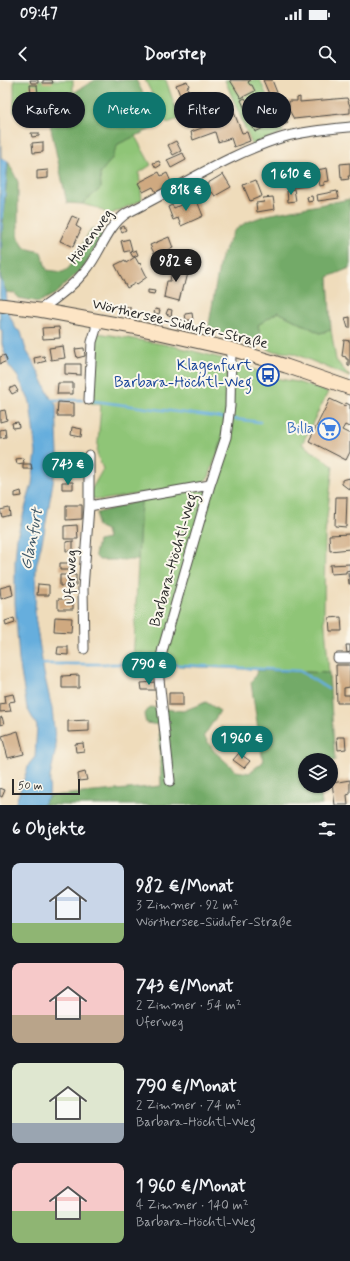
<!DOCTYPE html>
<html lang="de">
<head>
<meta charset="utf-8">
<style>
  :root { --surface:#171b24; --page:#20242c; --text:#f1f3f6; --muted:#9ea1a6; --accent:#0f766e }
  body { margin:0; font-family:Mynerve,sans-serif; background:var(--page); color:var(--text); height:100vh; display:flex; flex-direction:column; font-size:15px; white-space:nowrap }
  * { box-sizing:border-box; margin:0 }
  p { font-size:13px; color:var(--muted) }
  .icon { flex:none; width:22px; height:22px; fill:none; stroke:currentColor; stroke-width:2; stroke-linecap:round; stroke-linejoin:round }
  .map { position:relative; height:725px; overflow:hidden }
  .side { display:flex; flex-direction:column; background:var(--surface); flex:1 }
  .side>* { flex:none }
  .banner { position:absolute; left:12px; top:12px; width:326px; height:36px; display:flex; gap:8px }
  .fabs { position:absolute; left:298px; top:673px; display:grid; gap:8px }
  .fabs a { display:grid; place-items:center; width:40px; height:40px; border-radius:50%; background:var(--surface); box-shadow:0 1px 3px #0004; font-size:20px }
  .scale { position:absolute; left:12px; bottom:10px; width:68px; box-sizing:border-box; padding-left:4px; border:2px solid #2b2b2b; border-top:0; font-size:11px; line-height:14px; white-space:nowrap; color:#2b2b2b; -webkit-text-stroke:3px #fbf7ec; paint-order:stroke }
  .price { position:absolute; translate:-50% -34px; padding:0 9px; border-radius:14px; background:var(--accent); color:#fff; font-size:13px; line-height:26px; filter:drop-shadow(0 1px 2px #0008) }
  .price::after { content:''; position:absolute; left:50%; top:24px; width:12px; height:9px; margin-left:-6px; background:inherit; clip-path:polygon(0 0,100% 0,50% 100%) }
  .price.on { background:#222; color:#fff }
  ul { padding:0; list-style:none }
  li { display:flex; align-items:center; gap:12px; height:100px; padding:0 12px }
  li span { display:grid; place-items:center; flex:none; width:112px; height:80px; border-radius:8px; color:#555 }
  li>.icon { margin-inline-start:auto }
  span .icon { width:48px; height:48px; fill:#fffc; stroke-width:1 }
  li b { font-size:17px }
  h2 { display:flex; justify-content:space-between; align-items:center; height:48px; padding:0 12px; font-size:17px }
  .chip { padding:0 14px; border-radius:18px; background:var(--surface); box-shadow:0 1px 3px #0004; font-size:14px; line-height:36px }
  .chip.on { background:var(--accent); color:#fff }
  .status { display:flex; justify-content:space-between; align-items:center; height:28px; padding:0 20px; background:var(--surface); direction:ltr }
  .status svg { height:11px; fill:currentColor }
  header { display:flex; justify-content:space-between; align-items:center; height:52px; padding:0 12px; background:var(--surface); font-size:18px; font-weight:700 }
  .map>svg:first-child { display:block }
  .green { fill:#8fc577; stroke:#5d7851 }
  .forest { fill:#73aa68; stroke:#4f6a4a }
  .water { fill:#66aedd; stroke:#486c84 }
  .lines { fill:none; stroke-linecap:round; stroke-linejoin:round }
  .stream { stroke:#66aedd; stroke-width:2.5 }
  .building { fill:#cfa980 }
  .street-casing { stroke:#484641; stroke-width:11 }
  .secondary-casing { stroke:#484641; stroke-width:15 }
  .street { stroke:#fff; stroke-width:9 }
  .secondary { stroke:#fde5c5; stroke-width:13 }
  .labels { text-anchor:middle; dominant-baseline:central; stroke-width:4; stroke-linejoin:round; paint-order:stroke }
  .street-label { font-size:15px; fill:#2b2b2b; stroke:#fbf7ec }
  .transit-label { font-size:15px; fill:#164399; stroke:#fbf7ec; text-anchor:end }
  .shop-label { font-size:15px; fill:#366cbe; stroke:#fbf7ec; text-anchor:end }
  .water-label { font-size:16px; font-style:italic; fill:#405969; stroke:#fbf7ec }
</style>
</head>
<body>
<div class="status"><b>09:47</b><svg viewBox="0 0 49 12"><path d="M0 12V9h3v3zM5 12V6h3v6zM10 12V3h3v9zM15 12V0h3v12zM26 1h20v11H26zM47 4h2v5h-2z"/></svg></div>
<header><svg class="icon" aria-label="back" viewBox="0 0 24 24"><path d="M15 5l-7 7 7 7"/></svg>Doorstep<svg class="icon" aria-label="search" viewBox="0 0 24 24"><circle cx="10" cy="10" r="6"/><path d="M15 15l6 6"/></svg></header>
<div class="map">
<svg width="350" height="725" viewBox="0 0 350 725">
  <rect width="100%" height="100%" fill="#fbf7ec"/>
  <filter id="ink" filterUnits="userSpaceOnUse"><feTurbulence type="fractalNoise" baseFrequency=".025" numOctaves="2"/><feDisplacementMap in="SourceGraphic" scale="8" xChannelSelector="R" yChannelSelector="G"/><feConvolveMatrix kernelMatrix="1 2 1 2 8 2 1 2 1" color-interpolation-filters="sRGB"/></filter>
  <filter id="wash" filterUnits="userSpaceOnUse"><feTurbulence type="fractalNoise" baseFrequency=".012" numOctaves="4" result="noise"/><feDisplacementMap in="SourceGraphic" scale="16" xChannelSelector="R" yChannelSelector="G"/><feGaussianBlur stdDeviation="0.9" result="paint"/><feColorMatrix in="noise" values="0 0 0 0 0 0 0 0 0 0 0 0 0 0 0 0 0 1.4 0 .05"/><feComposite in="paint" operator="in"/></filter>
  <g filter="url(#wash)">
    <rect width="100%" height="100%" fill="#efdcbb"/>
    <path class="green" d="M 14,0 L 73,0 L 73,13 L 60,30 L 14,32 Z
      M 145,0 L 166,0 L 179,39 L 167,43 Z
      M 225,0 L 260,0 L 283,52 L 252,65 Z
      M 135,56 L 151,85 L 139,93 L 142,120 L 109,135 L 98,128 L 82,124 L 101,108 L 100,93 L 111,80 L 118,64 Z
      M 278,232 L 320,253 L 331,250 L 336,280 L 350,297 L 293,273 L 270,271 L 262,264 L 258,245 Z
      M 98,253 L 174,266 L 228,280 L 226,340 L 223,357 L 209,397 L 203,403 L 102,420 L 91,418 L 91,410 L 103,389 L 97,374 L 101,325 L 91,323 L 95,261 Z
      M 235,283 L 280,299 L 297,302 L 328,312 L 302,364 L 333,386 L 325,454 L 324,534 L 329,593 L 133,584 L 141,420 L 213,407 Z"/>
    <path class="forest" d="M 95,0 L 136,0 L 160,45 L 118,64 L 111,80 L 100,93 L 101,108 L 82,124 L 67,123 L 50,44 L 73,13 Z
      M 8,81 L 18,102 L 18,158 L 25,168 L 41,172 L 47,190 L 63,192 L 69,188 L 91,149 L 95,148 L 103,156 L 84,187 L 55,214 L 39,222 L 19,218 L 14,213 L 6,212 L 0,196 L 2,152 Z
      M 350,119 L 350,188 L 328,197 L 331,250 L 320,253 L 278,232 L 258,245 L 262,264 L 208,250 L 220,180 L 234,151 L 245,143 L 266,135 Z
      M 141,420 L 138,480 L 99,480 L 95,475 L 98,461 L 108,459 L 106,450 L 97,446 L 97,433 Z
      M 258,590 L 329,593 L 335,681 L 305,680 L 305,706 L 320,706 L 322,725 L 42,725 L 49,716 L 161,706 L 159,645 L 146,643 L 144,635 L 150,627 L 183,631 L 206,622 L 220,631 L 204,656 L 214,671 L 236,691 L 249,693 L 263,682 L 251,603 Z"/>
    <path class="water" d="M 0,37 L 1,78 L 8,81 L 2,152 L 0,196 L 6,212 L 8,232 L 16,249 L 21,252 L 26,270 L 35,285 L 51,319 L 56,324 L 58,374 L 44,453 L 36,487 L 35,536 L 44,593 L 52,629 L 56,668 L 50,697 L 49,716 L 42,725 L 15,725 L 29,684 L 35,677 L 37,646 L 27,628 L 19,580 L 15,523 L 15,480 L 17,457 L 32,404 L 36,373 L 30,322 L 18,297 L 9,286 L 2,264 L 2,251 L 0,249 Z"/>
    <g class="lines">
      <path class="stream" d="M 48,320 L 83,320
        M 94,321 L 223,338
        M 234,339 L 260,342
        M 40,584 L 157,584
        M 162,584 L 300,591 L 328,609"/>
    </g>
    <g id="blocks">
      <path class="building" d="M 30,0 L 38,0 L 38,3 L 31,3 Z
        M 43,0 L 52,0 L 53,3 L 43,3 Z
        M 230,0 L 251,0 L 248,2 L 250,5 L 252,5 L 255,11 L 241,18 Z
        M 263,0 L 272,0 L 280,20 L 273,23 Z
        M 187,1 L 189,6 L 187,7 L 191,17 L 182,20 L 176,5 Z
        M 30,5 L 37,5 L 38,14 L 31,14 Z
        M 300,17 L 300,22 L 347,18 L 350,26 L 350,33 L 294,39 L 289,30 L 289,21 L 297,21 L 297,18 Z
        M 245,18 L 248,23 L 258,19 L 270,45 L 255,52 L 241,20 Z
        M 49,20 L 59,20 L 59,27 L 49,28 Z
        M 39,21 L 40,29 L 31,30 L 30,22 Z
        M 233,30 L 242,53 L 247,52 L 250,61 L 234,67 L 231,58 L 218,62 L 215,52 L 193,60 L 191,52 L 212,44 L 210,39 Z
        M 283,32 L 288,43 L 281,46 L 276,35 Z
        M 33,35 L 35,35 L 36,42 L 33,42 Z
        M 31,53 L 39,53 L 39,56 L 32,57 Z
        M 176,61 L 181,71 L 173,75 L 168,65 Z
        M 43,62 L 43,72 L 33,73 L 32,63 Z
        M 183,73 L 186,80 L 171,88 L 167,80 Z
        M 159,81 L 161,85 L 156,88 L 153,83 Z
        M 350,83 L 350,96 L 348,96 L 349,99 L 342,100 L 342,97 L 341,98 L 340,84 Z
        M 327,88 L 329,101 L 324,102 L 324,105 L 320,106 L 317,90 Z
        M 48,90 L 48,98 L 37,99 L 37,91 Z
        M 305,91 L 308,106 L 293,108 L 291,93 Z
        M 159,92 L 161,96 L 167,93 L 172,104 L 156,112 L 153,107 L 143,112 L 138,103 Z
        M 223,94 L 231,107 L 215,116 L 212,112 L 207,115 L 203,106 Z
        M 256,100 L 262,116 L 250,121 L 243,105 Z
        M 294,109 L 296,121 L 288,122 L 287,111 Z
        M 337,111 L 339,118 L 318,121 L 317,115 Z
        M 312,116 L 313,121 L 308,122 L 307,117 Z
        M 273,117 L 275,129 L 257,132 L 256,123 L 264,122 L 263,118 Z
        M 196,118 L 203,136 L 181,146 L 178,138 L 173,140 L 168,127 L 172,125 L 174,128 Z
        M 72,136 L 79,139 L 76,146 L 81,149 L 73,167 L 60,161 Z
        M 124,146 L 126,150 L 122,152 L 120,148 Z
        M 169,157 L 173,168 L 155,175 L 150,165 Z
        M 129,159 L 132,170 L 124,172 L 121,161 Z
        M 136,170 L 138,175 L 133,177 L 130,172 Z
        M 135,177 L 139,184 L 140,183 L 147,197 L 137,204 L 136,203 L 127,208 L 115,185 L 125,180 L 126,183 Z
        M 173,185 L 189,189 L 185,205 L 183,205 L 179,221 L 164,217 L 167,201 L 170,201 Z
        M 148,210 L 155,211 L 154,214 L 148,213 Z
        M 118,226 L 130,227 L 130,231 L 118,229 Z
        M 155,229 L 160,230 L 159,234 L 154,233 Z
        M 168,229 L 172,230 L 171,236 L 166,234 Z
        M 192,233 L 193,240 L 186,240 L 185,234 Z
        M 350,237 L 350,248 L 348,248 L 345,238 Z
        M 59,247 L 60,258 L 43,259 L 42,248 Z
        M 344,260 L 350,261 L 350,286 L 348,286 L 348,279 L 346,279 L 346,277 L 342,276 Z
        M 63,266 L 65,278 L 51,280 L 49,268 Z
        M 84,268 L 85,276 L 77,278 L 75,269 Z
        M 5,275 L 7,281 L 0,284 L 0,277 Z
        M 44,276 L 46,281 L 35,284 L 34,278 Z
        M 65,284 L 81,284 L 81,295 L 65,294 Z
        M 58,303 L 73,303 L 73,314 L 57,314 Z
        M 15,306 L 18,311 L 12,314 L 9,309 Z
        M 330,319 L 345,326 L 346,323 L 350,325 L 350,346 L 349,347 L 345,345 L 342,350 L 350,354 L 350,372 L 346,380 L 309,361 Z
        M 58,322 L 74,323 L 74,336 L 57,336 Z
        M 5,330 L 7,340 L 0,342 L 0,331 Z
        M 18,342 L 19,347 L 13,348 L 12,343 Z
        M 72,347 L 82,349 L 81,357 L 71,355 Z
        M 5,349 L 6,357 L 0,358 L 0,350 Z
        M 23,378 L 24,383 L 17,384 L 16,379 Z
        M 66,380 L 82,382 L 80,395 L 64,394 Z
        M 23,384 L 31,384 L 32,389 L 23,389 Z
        M 350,398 L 350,410 L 342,404 L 342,400 Z
        M 62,402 L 73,402 L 73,409 L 62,409 Z
        M 21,411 L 22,416 L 15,417 L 15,413 Z
        M 336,417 L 347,417 L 346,447 L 335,446 Z
        M 66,425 L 82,425 L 82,439 L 66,440 Z
        M 9,428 L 10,435 L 2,437 L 0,430 Z
        M 77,445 L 78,459 L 64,459 L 64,446 Z
        M 350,454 L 350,469 L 330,471 L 329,455 Z
        M 73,461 L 73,471 L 66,471 L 66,462 Z
        M 60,483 L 70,483 L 70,490 L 60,490 Z
        M 350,484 L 350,490 L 346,491 L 346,493 L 331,494 L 330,485 Z
        M 348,493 L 350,493 L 350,504 L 349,504 Z
        M 60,495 L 76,495 L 76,505 L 60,506 Z
        M 38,504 L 49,505 L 49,515 L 37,515 Z
        M 11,505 L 13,515 L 1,519 L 0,508 Z
        M 58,519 L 73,519 L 73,529 L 58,529 Z
        M 55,537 L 72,538 L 71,552 L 54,551 Z
        M 341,537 L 342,551 L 330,551 L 329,538 Z
        M 14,538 L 15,543 L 6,546 L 5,541 Z
        M 346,565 L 350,565 L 350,572 L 347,573 Z
        M 58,567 L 68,567 L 68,575 L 57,574 Z
        M 336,585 L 350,585 L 350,607 L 344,608 L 344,615 L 350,615 L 350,623 L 337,623 Z
        M 79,595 L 79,608 L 62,608 L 62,596 Z
        M 156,602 L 156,610 L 142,610 L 141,603 Z
        M 169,613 L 183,613 L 183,625 L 169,625 Z
        M 13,614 L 15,621 L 9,622 L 11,631 L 0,632 L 0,624 L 5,623 L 4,616 Z
        M 2,637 L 4,644 L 0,645 L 0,638 Z
        M 89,640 L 89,651 L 68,652 L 68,641 Z
        M 221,646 L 231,652 L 224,663 L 214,656 Z
        M 18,651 L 24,674 L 8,678 L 2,656 Z
        M 337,657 L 345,657 L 346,669 L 338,670 Z
        M 83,663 L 84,671 L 76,672 L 75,664 Z
        M 239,673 L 250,681 L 244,688 L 233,680 Z
        M 85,692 L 87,700 L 79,701 L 78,694 Z
        M 350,700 L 350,714 L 347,715 L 348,725 L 335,725 L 332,703 Z
        M 0,708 L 5,710 L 2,717 L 0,716 Z"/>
    </g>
  </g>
  <g filter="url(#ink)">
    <use href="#blocks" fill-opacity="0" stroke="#484641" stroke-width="1"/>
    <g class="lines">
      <g class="street-casing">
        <path id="street" d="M 39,230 C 56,219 73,206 86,190 C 101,172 107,146 127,133 C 178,108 230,73 284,57 C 305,51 328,49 350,47
          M 89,320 L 92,262 L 96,249 L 96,240
          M 89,426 L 210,405
          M 84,569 L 83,509 L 89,426 L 89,375
          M 338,578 L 350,578
          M 170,701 L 159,599 L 159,586 L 163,568 L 210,405 L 226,357 L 230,326 L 231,269"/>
      </g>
      <g class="secondary-casing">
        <path id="secondary" d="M 0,225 L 39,230 L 133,247 L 231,269 L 286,286 L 350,308"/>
      </g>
      <use href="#street" class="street"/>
      <use href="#secondary" class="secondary"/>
    </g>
  </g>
  <defs>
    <g id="bus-ring" transform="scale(1.15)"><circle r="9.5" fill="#fbf7ec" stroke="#1a4fb4" stroke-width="1.5"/><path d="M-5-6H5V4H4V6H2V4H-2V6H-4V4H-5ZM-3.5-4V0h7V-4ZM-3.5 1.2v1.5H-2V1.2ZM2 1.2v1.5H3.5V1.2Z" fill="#1a4fb4"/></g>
    <g id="supermarket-ring" transform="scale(1.15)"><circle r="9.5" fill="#fbf7ec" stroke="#3f7fe0" stroke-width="1.5"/><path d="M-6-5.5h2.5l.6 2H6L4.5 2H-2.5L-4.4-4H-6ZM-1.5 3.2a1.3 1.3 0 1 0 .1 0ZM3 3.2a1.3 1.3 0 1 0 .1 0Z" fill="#3f7fe0"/></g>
  </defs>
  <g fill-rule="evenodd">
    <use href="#bus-ring" x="268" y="295"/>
    <use href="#supermarket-ring" x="329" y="349"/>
  </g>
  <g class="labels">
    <g class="street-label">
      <text transform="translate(91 157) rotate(-54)">Höhenweg</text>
      <text transform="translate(180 244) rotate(13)">Wörthersee-Südufer-Straße</text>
      <text transform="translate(174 480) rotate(-74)">Barbara-Höchtl-Weg</text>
      <text transform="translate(71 497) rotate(-88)">Uferweg</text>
    </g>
    <g class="transit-label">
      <text x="252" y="286">Klagenfurt<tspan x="252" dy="17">Barbara-Höchtl-Weg</tspan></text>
    </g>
    <g class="shop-label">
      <text x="314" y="349">Billa</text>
    </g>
    <g class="water-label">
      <text transform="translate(32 459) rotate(-79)">Glanfurt</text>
    </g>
  </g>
</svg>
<div class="fabs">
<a><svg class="icon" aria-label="layers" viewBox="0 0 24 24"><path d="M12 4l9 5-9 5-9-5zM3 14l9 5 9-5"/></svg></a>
</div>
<div class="scale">50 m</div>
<b class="price" style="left:291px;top:116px">1 610 €</b>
<b class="price" style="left:186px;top:132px">818 €</b>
<b class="price on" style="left:176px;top:203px">982 €</b>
<b class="price" style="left:68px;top:406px">743 €</b>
<b class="price" style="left:149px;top:606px">790 €</b>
<b class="price" style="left:242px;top:680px">1 960 €</b>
<div class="banner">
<a class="chip">Kaufen</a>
<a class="chip on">Mieten</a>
<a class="chip">Filter</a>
<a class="chip">Neu</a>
</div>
</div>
<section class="side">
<h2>6 Objekte<svg class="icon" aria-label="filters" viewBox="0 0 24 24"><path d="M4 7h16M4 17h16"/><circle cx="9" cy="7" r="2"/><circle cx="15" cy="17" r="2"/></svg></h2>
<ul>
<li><span style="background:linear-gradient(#c9d6e8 75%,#8fb573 0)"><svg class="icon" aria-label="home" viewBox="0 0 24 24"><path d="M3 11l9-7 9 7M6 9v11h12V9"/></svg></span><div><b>982 €/Monat</b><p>3 Zimmer · 92 m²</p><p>Wörthersee-Südufer-Straße</p></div></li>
<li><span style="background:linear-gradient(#f6c9c9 65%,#b9a48a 0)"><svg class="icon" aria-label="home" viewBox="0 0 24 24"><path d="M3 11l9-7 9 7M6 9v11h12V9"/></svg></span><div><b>743 €/Monat</b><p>2 Zimmer · 54 m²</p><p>Uferweg</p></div></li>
<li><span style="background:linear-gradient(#dfe7d0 75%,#9aa5b1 0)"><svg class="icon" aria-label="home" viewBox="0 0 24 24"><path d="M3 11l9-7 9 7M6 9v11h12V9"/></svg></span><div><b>790 €/Monat</b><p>2 Zimmer · 74 m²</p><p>Barbara-Höchtl-Weg</p></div></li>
<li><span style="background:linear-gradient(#f6c9c9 60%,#8fb573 0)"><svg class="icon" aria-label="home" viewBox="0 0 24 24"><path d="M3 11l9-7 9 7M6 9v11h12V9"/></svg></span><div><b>1 960 €/Monat</b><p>4 Zimmer · 140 m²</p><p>Barbara-Höchtl-Weg</p></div></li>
</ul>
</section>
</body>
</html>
